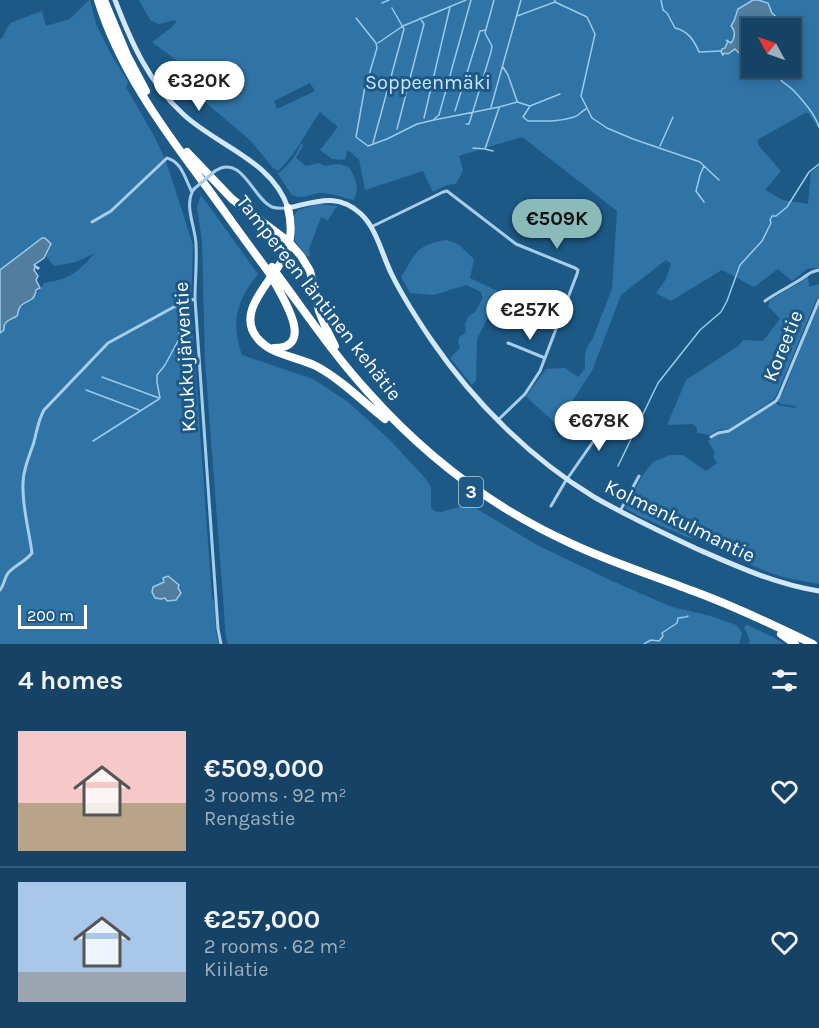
<!DOCTYPE html>
<html lang="en">
<head>
<meta charset="utf-8">
<style>
  :root { --surface:#164365; --page:#234e6e; --text:#f1f3f6; --muted:#9eb0bf; --line:#355c79; --accent:#8bbbb9 }
  body { margin:0; font-family:Karla,sans-serif; background:var(--page); color:var(--text); height:100vh; display:flex; flex-direction:column; font-size:22px; white-space:nowrap }
  * { box-sizing:border-box; margin:0 }
  p { font-size:20px; color:var(--muted) }
  .icon { flex:none; width:33px; height:33px; fill:none; stroke:currentColor; stroke-width:2; stroke-linecap:round; stroke-linejoin:round }
  .map { position:relative; height:644px; overflow:hidden }
  .details { display:flex; flex-direction:column; background:var(--surface); flex:1 }
  .details>* { flex:none }
  .needle { width:39px; rotate:310deg }
  .fabs { position:absolute; left:741px; top:18px; display:grid; gap:12px }
  .fabs a { display:grid; place-items:center; width:60px; height:60px; border-radius:0px; background:var(--surface); box-shadow:0 3px 9px #0003,0 0 0 2px var(--line); font-size:30px }
  .scale { position:absolute; left:18px; bottom:15px; width:69px; box-sizing:border-box; padding-left:6px; border:3px solid #fff; border-top:0; font-size:16px; line-height:21px; white-space:nowrap; color:#fff; -webkit-text-stroke:4px #1d5987; paint-order:stroke }
  .price { position:absolute; translate:-50% -51px; padding:0 14px; border-radius:21px; background:#fff; color:#222; font-size:20px; line-height:39px; filter:drop-shadow(0 2px 3px #0008) }
  .price::after { content:''; position:absolute; left:50%; top:36px; width:18px; height:14px; margin-left:-9px; background:inherit; clip-path:polygon(0 0,100% 0,50% 100%) }
  .price.active { background:var(--accent); color:#111 }
  ul { padding:0; list-style:none }
  li { display:flex; align-items:center; gap:18px; height:150px; padding:0 18px }
  li+li { border-top:2px solid var(--line) }
  li span { display:grid; place-items:center; flex:none; width:168px; height:120px; border-radius:0px; color:#555 }
  li>.icon { margin-inline-start:auto }
  span .icon { width:72px; height:72px; fill:#fffc; stroke-width:1 }
  li b { font-size:26px }
  h2 { display:flex; justify-content:space-between; align-items:center; height:72px; padding:0 18px; font-size:26px }
  .map>svg:first-child { display:block }
  .green { fill:#3073a5; fill-rule:evenodd }
  .water { fill:#527d9e; stroke:#99cbed; stroke-width:1.5 }
  .lines { fill:none; stroke-linecap:round; stroke-linejoin:round }
  .stream { stroke:#99cbed; stroke-width:1.5 }
  .street { stroke:#a6ceeb; stroke-width:3 }
  .secondary { stroke:#d2e7f8; stroke-width:5 }
  .highway { stroke:#fff; stroke-width:8 }
  .street-bridge { stroke:#a6ceeb; stroke-width:3 }
  .highway-bridge { stroke:#fff; stroke-width:8 }
  .labels { text-anchor:middle; dominant-baseline:central; stroke-width:6; stroke-linejoin:round; paint-order:stroke }
  .shield { fill:#1d5987; stroke:#bbcddb; stroke-width:1.5 }
  .shield-label { font-size:18px; font-weight:bold; fill:#fff }
  .park-label { font-size:20px; fill:#cbe5f8; stroke:#1d5987 }
  .street-label { font-size:20px; fill:#fff; stroke:#1d5987 }
</style>
</head>
<body>
<div class="map">
<svg width="819" height="644" viewBox="0 0 819 644">
  <rect width="100%" height="100%" fill="#1d5987"/>
  <path class="green" d="M 89,0 L 90,0 L 96,24 L 111,54 L 128,82 L 126,87 L 154,136 L 166,161 L 193,245 L 191,306 L 212,598 L 214,602 L 216,632 L 219,644 L 0,644 L 0,333 L 3,332 C 6,319 14,317 20,306 L 23,306 L 35,296 L 44,283 C 70,279 77,273 95,253 L 76,262 L 54,266 L 46,256 L 51,247 L 51,244 L 42,238 L 0,270 L 0,39 L 2,38 L 10,23 L 42,11 L 46,26 L 70,19 Z
    M 139,0 L 753,0 L 738,9 L 732,25 L 735,37 L 731,43 L 728,41 L 725,48 L 724,53 L 734,49 L 739,53 L 742,52 C 746,58 747,64 751,69 C 765,67 777,68 790,68 L 790,28 L 786,28 L 785,24 L 772,13 L 768,3 L 758,0 L 819,0 L 819,129 L 808,113 L 805,113 L 757,140 L 759,146 L 781,171 L 765,190 L 783,200 L 808,204 L 811,172 L 819,166 L 819,268 L 807,269 L 792,281 L 778,269 L 754,287 L 722,270 L 671,301 L 656,293 L 666,279 L 671,264 L 666,260 L 621,295 L 592,371 L 556,426 C 548,414 536,407 526,396 L 546,369 L 565,368 L 578,377 L 585,369 C 585,357 584,349 592,340 L 612,289 L 617,211 L 522,137 L 459,156 L 463,170 L 456,184 L 447,185 L 433,192 L 423,171 L 365,190 L 359,159 C 354,157 352,151 347,151 L 345,160 L 332,159 L 320,150 L 338,127 L 320,112 C 306,132 296,154 278,171 L 273,168 L 251,141 L 205,102 L 189,70 L 152,42 L 171,28 L 176,22 L 175,20 L 159,24 L 150,20 ZM 310,83 L 315,91 L 277,109 L 274,101 Z
    M 301,143 L 303,146 L 296,158 L 306,166 L 319,163 L 324,166 L 339,164 L 349,167 C 355,177 360,188 354,200 C 343,198 333,193 320,193 C 311,194 300,200 292,195 L 278,174 C 288,165 297,156 301,143 Z
    M 201,195 L 258,274 C 237,301 230,321 242,355 L 313,379 L 347,401 L 390,440 L 426,479 L 431,487 L 431,507 L 434,511 L 441,512 L 463,506 L 472,506 L 537,545 L 612,581 L 672,607 L 711,616 L 736,625 L 739,628 L 742,634 L 739,644 L 228,644 L 226,638 L 205,361 L 202,241 L 197,207 Z
    M 318,204 L 338,206 L 335,209 L 328,220 L 321,217 L 309,249 L 310,255 L 309,257 C 303,254 299,245 295,241 L 294,216 L 298,210 Z
    M 446,240 L 458,244 L 474,259 L 470,278 L 542,312 L 545,317 L 542,321 L 507,307 L 499,306 L 492,309 L 477,339 L 476,381 L 472,385 L 450,358 L 460,348 L 458,341 L 460,336 L 464,334 L 466,331 L 465,325 L 468,317 L 475,312 L 483,298 L 481,292 L 466,285 L 434,295 L 410,293 L 401,277 C 416,253 416,245 446,240 Z
    M 808,275 L 809,287 L 819,284 L 819,297 L 816,300 L 778,392 L 774,399 L 730,429 L 718,430 L 710,435 L 697,433 L 697,428 L 693,424 L 667,425 L 686,380 L 738,346 L 743,340 L 763,341 L 780,319 L 768,306 L 770,300 L 799,283 Z
    M 819,302 L 819,584 L 786,578 L 765,571 L 740,560 L 719,545 L 706,539 L 689,538 L 639,516 L 625,508 L 642,476 L 653,462 L 670,455 L 683,455 L 706,471 L 717,463 L 713,456 L 715,453 L 708,441 L 719,434 L 731,432 L 775,402 L 778,405 L 795,408 L 796,406 L 781,404 L 777,400 L 783,393 Z
    M 747,625 L 773,637 L 784,644 L 748,644 L 750,641 L 744,627 Z"/>
  <path class="water" d="M 753,0 L 758,0 L 768,3 L 772,13 L 785,25 L 787,28 L 752,28 L 752,68 L 765,68 L 751,70 L 749,69 L 746,64 L 746,57 L 744,56 L 742,52 L 739,53 L 735,49 L 728,54 L 724,53 L 723,55 L 721,52 L 722,49 L 725,48 L 728,41 L 726,40 L 731,43 C 736,37 735,30 731,26 L 734,21 L 738,9 Z
    M 42,238 L 45,238 L 51,244 L 44,258 L 34,265 L 39,268 L 38,269 L 35,267 L 34,270 L 38,276 L 36,280 L 40,288 L 36,290 C 35,303 24,300 20,307 C 18,310 18,314 17,316 C 10,320 3,321 4,330 L 0,333 L 0,270 Z
    M 168,576 L 179,585 L 178,588 L 181,593 L 176,600 L 167,601 L 165,598 L 161,599 L 155,598 L 152,592 L 153,587 L 164,582 L 163,578 Z"/>
  <g class="lines">
    <path class="stream" d="M 661,0 L 663,10 L 667,13 L 675,28 C 688,31 694,40 699,52 L 721,51
      M 555,2 L 587,17 L 595,34 L 581,96 L 592,118 L 607,128 L 633,139 L 700,162 L 704,166 L 700,175 L 696,191 L 704,202
      M 382,3 L 389,0
      M 517,16 L 555,2 L 555,0
      M 356,18 L 376,43 L 377,48 L 369,75 L 367,75 L 356,137 L 368,146 L 387,139 L 417,124 L 434,120 L 499,107 L 517,102 L 530,106 L 560,94
      M 378,43 L 403,26 L 466,0
      M 503,67 L 508,75 L 517,101
      M 775,70 C 777,80 787,84 794,91 C 803,101 815,114 819,127
      M 530,106 L 523,117 L 528,121 C 543,121 559,122 574,117 C 579,116 581,111 586,109
      M 491,107 L 521,0
      M 455,111 L 480,31 L 486,30
      M 424,118 L 450,7
      M 434,119 L 439,115 L 471,0
      M 466,124 L 469,124 L 491,52 L 492,46 L 485,33 L 494,0
      M 397,129 L 424,24 L 420,18
      M 373,143 L 404,29 L 392,8
      M 660,146 L 673,117
      M 473,148 L 485,149 L 493,151
      M 485,149 L 499,108
      M 704,166 L 719,180
      M 102,377 L 159,398
      M 86,390 L 139,410
      M 160,398 L 157,382 L 157,375 L 165,365 L 179,339 L 179,333 L 188,319
      M 93,441 L 159,399
      M 618,466 L 658,383 L 700,330 L 721,312 L 727,301 L 740,265 L 762,241 L 771,223 L 770,220 L 772,216 L 776,216 L 787,207 L 809,172 L 819,164
      M 644,644 L 651,640 L 659,641 L 663,636 L 662,633 L 677,623 L 678,618 L 686,617 L 688,616"/>
    <path class="street" d="M 215,171 C 242,153 253,199 272,207 C 277,209 282,208 287,208
      M 194,189 C 183,205 196,228 196,245 C 197,263 195,281 195,299 L 218,629 L 221,644
      M 92,222 L 111,211 L 167,158 C 182,162 185,179 192,192
      M 371,227 L 443,192 L 447,191 L 516,244 L 575,268 L 578,270 L 577,274 L 540,371 L 525,394 L 498,420
      M 765,301 C 776,293 787,288 798,281 C 807,276 808,272 819,270
      M 508,343 L 545,358
      M 711,437 L 718,433 L 729,431 L 776,401 L 779,396 L 819,300
      M 551,506 L 565,482 L 613,413
      M 620,511 L 639,476
      M 0,590 C 5,584 4,577 9,572 C 16,565 26,561 32,553 C 29,530 22,507 23,483 C 23,468 30,455 34,442 C 37,430 38,421 44,410 L 108,343 L 183,302 L 195,299"/>
    <path class="secondary" d="M 115,0 C 131,42 149,83 183,114 C 217,146 272,160 288,208 C 316,202 337,192 361,214 C 377,229 382,255 392,275 C 403,297 417,319 432,341 C 474,402 530,458 594,497 C 627,516 661,532 695,548 C 736,566 775,584 819,591"/>
    <path class="highway" d="M 98,0 C 119,68 161,126 203,182 C 225,212 246,242 268,271
      M 104,0 L 127,55 L 146,91
      M 187,152 L 232,199 L 289,242 L 301,256 L 310,271 L 319,311 L 325,326 L 335,346
      M 288,208 C 292,224 292,238 286,253 C 275,280 230,313 261,342 C 276,356 298,357 316,366 C 342,380 362,401 385,419
      M 279,277 C 308,316 335,356 368,392 C 424,455 493,508 570,543 C 610,562 652,575 693,591 C 734,606 774,625 813,644
      M 274,348 C 315,348 284,300 275,283
      M 781,634 L 795,644"/>
    <path class="street-bridge" d="M 194,189 L 215,171"/>
    <path class="highway-bridge" d="M 272,267 L 279,277
      M 268,271 L 275,283"/>
  </g>
  <g class="labels">
    <rect class="shield" x="459" y="477" width="24" height="30" rx="4.5"/>
    <g class="shield-label">
      <text x="471" y="492">3</text>
    </g>
    <g class="park-label">
      <text x="428" y="82">Soppeenmäki</text>
    </g>
    <g class="street-label">
      <text transform="translate(319 298) rotate(52)">Tampereen läntinen kehätie</text>
      <text transform="translate(783 346) rotate(-68)">Koreetie</text>
      <text transform="translate(185 357) rotate(-93)">Koukkujärventie</text>
      <text transform="translate(680 521) rotate(26)">Kolmenkulmantie</text>
    </g>
  </g>
</svg>
<div class="fabs">
<a><svg class="needle" viewBox="-14 -14 28 28"><path d="M0-13l5 13h-10z" fill="#e53935"/><path d="M0 13l5-13h-10z" fill="#9eb0bf"/></svg></a>
</div>
<div class="scale">200 m</div>
<b class="price" style="left:199px;top:112px">€320K</b>
<b class="price active" style="left:557px;top:250px">€509K</b>
<b class="price" style="left:530px;top:341px">€257K</b>
<b class="price" style="left:599px;top:452px">€678K</b>
</div>
<section class="details">
<h2>4 homes<svg class="icon" aria-label="filters" viewBox="0 0 24 24"><path d="M4 7h16M4 17h16"/><circle cx="9" cy="7" r="2"/><circle cx="15" cy="17" r="2"/></svg></h2>
<ul>
<li><span style="background:linear-gradient(#f6c9c9 60%,#b9a48a 0)"><svg class="icon" aria-label="home" viewBox="0 0 24 24"><path d="M3 11l9-7 9 7M6 9v11h12V9"/></svg></span><div><b>€509,000</b><p>3 rooms · 92 m²</p><p>Rengastie</p></div><svg class="icon" aria-label="heart" viewBox="0 0 24 24"><path d="M12 20l-8-8c-3-5 5-10 8-4 3-6 11-1 8 4z"/></svg></li>
<li><span style="background:linear-gradient(#a9c7e8 75%,#9aa5b1 0)"><svg class="icon" aria-label="home" viewBox="0 0 24 24"><path d="M3 11l9-7 9 7M6 9v11h12V9"/></svg></span><div><b>€257,000</b><p>2 rooms · 62 m²</p><p>Kiilatie</p></div><svg class="icon" aria-label="heart" viewBox="0 0 24 24"><path d="M12 20l-8-8c-3-5 5-10 8-4 3-6 11-1 8 4z"/></svg></li>
</ul>
</section>
</body>
</html>
